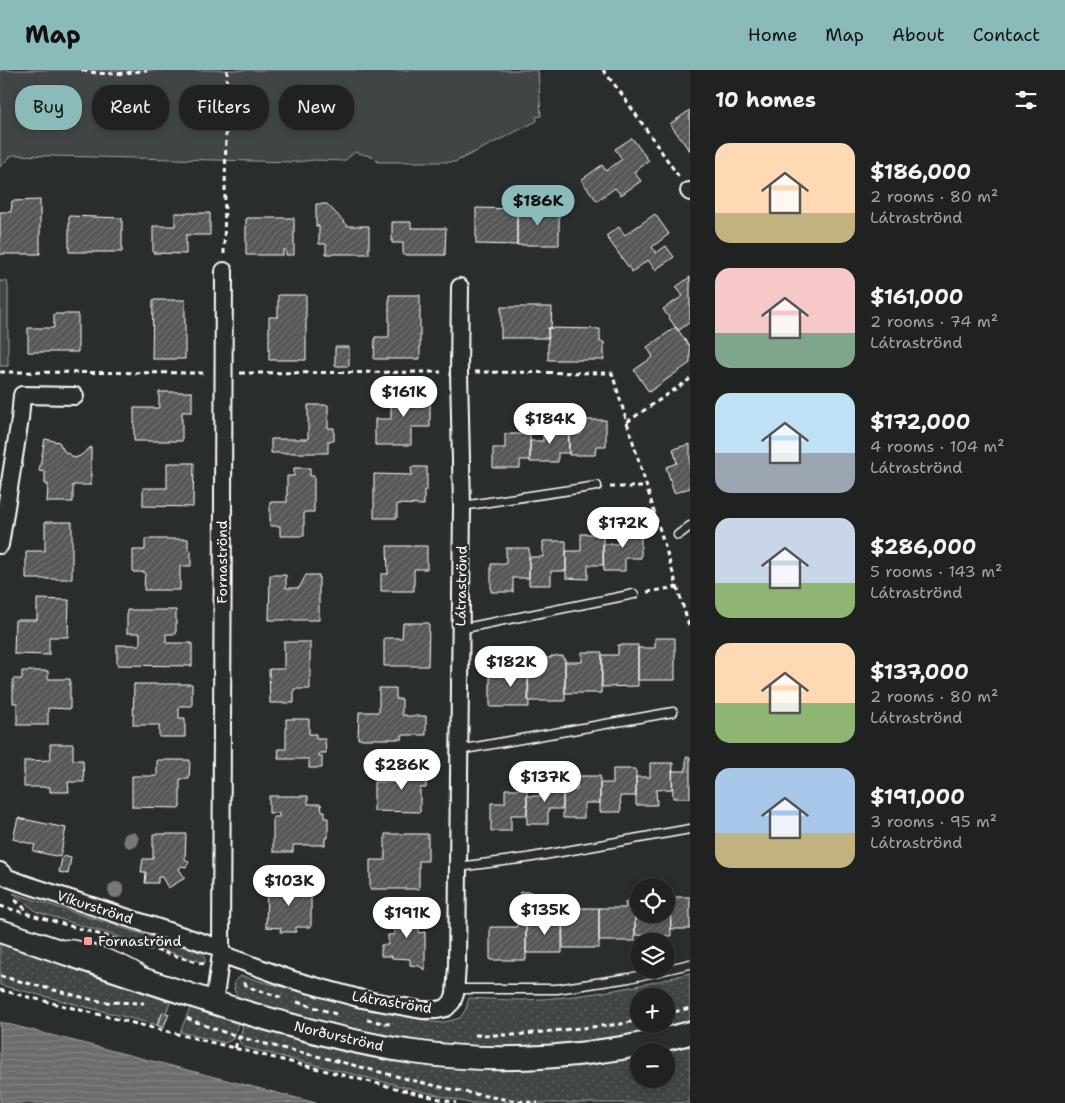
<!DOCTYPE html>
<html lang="en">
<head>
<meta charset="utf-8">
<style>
  :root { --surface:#202222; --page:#2d2f2f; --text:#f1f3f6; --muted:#a2a4a5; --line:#3d3f40; --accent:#8bbbb9 }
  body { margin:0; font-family:"Shantell Sans",sans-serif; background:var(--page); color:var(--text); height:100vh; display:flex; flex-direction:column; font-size:19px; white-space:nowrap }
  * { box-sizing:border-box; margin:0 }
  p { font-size:16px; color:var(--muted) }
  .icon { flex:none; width:28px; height:28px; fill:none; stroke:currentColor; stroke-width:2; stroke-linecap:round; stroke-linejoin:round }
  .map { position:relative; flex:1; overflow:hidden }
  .details { display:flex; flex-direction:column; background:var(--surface); width:375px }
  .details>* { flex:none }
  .guide { position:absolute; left:15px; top:15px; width:475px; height:45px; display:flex; gap:10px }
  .buttons { position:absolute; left:630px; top:808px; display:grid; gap:10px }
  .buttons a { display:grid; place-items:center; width:45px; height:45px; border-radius:50%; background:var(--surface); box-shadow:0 2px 8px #0003,0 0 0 1px var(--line); font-size:25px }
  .price { position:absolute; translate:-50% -42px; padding:0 11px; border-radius:18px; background:#fff; color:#222; font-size:16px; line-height:32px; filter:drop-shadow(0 1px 2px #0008) }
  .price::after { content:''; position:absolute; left:50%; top:30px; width:15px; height:11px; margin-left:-8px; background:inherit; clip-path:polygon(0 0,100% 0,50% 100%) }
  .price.current { background:var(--accent); color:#111 }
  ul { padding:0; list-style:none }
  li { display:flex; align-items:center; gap:15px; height:125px; padding:0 25px }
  li span { display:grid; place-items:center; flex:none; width:140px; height:100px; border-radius:15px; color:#555 }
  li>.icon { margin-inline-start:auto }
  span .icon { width:60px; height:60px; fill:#fffc; stroke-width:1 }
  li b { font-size:21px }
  h2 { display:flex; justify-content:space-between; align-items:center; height:60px; padding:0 25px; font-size:21px }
  .chip { padding:0 18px; border-radius:20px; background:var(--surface); box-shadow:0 2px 8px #0003,0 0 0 1px var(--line); font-size:18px; line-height:45px }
  .chip.current { background:var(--accent); color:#111 }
  header { display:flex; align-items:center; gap:30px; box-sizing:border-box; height:70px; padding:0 25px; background:var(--accent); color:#111 }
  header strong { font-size:24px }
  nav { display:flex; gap:28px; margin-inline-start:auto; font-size:18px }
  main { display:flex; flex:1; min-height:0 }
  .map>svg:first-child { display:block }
  .grass { fill:url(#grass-dots); stroke:#a0a2a2; fill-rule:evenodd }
  .park { fill:#414445; stroke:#a0a2a2 }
  .water { fill:url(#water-rules); stroke:#a6a7a7 }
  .building { fill:url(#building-hatch); stroke:#fff }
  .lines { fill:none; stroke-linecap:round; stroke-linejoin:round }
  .lane-casing { stroke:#fff; stroke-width:11 }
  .street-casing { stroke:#fff; stroke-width:20 }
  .secondary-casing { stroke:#fff; stroke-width:26 }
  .path { stroke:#fff; stroke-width:3; stroke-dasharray:5 4; stroke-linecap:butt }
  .lane { stroke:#2a2d2e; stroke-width:8 }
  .street { stroke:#2a2d2e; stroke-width:16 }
  .secondary { stroke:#2a2d2e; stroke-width:22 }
  .tree { fill:#757778 }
  .poi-dot { fill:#ff9aa2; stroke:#2a2d2e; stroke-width:2 }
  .labels { text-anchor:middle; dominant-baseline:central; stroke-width:5; stroke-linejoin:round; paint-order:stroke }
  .street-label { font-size:14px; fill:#fff; stroke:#2a2d2e }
  .poi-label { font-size:14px; fill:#fff; stroke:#2a2d2e; text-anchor:start }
</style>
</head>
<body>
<header>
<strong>Map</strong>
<nav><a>Home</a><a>Map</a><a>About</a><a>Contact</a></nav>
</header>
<main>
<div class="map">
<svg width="690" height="1033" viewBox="0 0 690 1033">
  <defs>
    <pattern id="grass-dots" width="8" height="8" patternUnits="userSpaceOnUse" patternTransform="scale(1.25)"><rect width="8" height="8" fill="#414445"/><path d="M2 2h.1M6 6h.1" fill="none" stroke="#5e6061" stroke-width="1.8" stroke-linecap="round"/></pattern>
    <pattern id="water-rules" width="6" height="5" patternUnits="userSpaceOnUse" patternTransform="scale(1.25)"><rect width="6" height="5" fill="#6a6c6d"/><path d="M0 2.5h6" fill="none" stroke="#808283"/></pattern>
    <pattern id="building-hatch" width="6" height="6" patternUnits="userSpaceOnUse" patternTransform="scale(1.25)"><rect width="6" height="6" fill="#555758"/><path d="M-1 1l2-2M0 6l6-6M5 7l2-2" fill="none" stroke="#6e7071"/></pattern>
  </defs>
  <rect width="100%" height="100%" fill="#2a2d2e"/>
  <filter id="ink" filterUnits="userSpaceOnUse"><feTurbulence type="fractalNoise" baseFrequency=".02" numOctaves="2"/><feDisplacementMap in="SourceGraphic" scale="10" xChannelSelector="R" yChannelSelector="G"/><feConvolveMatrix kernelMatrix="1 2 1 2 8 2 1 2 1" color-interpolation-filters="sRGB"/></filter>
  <g filter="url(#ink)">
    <path class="grass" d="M 13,823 L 199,882 C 205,885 205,887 205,893 L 37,842 Z
      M 0,874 L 170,932 L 166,943 L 163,942 L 157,955 L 0,915 Z
      M 690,903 L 690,954 L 581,975 L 512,977 L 467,977 L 379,966 L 333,956 L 265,937 L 237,926 L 234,919 L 235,911 L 241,906 L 245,907 L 369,940 L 441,953 L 460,948 L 466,939 L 469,928 C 487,929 505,930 523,930 C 579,928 636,918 690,903 ZM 639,926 L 666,926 L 666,954 L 639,954 Z
      M 191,936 L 238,954 L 233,969 L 225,973 L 180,962 Z
      M 243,955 L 354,983 L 387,989 L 598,993 L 639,987 L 639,1009 L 666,1009 L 666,981 L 690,976 L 690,1033 L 512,1033 L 505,1031 L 503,1033 L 469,1033 L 243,977 L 239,971 Z"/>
    <path class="park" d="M 0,0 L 538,0 L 541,46 L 536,47 L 537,51 L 455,92 L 378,92 L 373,87 L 355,82 L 344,91 L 314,90 L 295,92 L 12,85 L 0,97 Z
      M 0,211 L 7,211 L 8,217 L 8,296 L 0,296 Z"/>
    <path class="water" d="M 0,952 L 316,1033 L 0,1033 Z"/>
    <path class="building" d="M 690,40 L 690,80 L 689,80 L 670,54 Z
      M 632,68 L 649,91 L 634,102 L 641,111 L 621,125 L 615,118 L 597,131 L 581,110 L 602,95 L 606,101 L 622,89 L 615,79 Z
      M 40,130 L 40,184 L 0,184 L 0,142 L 11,142 L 12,131 Z
      M 316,134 L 327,134 L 348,156 L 369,156 L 369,184 L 326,184 L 326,174 L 319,174 L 319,156 L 316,156 Z
      M 476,138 L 517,139 L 517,175 L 476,174 Z
      M 517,139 L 559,139 L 559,175 L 517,175 Z
      M 175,143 L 210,143 L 210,165 L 186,165 L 186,184 L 153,183 L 153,156 L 175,156 Z
      M 655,144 L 669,164 L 652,177 L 656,183 L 666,176 L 674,187 L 655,200 L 648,190 L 632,202 L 606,166 L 619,157 L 625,165 Z
      M 69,146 L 122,148 L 122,182 L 69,182 Z
      M 246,148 L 294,148 L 294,185 L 286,185 L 286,180 L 283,180 L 283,185 L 246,185 Z
      M 392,152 L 411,152 L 411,158 L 446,158 L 445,185 L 403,185 L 403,173 L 392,173 Z
      M 690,207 L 690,252 L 678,261 L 663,239 L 683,226 L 676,217 Z
      M 278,225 L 306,225 L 306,290 L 269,290 L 269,247 L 278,247 Z
      M 389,225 L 420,225 L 420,289 L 374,289 L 375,267 L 389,267 Z
      M 153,230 L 185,230 L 185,289 L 152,289 Z
      M 501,237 L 552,237 L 551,258 L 548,258 L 549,268 L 501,268 Z
      M 54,244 L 78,244 L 78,282 L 28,282 L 28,258 L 54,258 Z
      M 676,257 L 690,277 L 690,293 L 649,322 L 634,300 L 653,287 L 647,277 Z
      M 548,258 L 600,259 L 600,272 L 604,272 L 604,290 L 548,290 Z
      M 335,277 L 349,277 L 349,296 L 335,296 Z
      M 159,322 L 192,322 L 192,342 L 182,342 L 182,371 L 134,371 L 134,338 L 159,338 Z
      M 391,322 L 430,322 L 430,357 L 411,357 L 411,375 L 375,375 L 375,349 L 391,349 Z
      M 308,335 L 328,335 L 328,358 L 334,358 L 334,371 L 328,371 L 328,383 L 271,383 L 271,369 L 308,369 Z
      M 581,350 L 606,350 L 606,376 L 596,376 L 595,385 L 569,385 L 569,364 L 581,364 Z
      M 543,357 L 568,357 L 569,383 L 558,383 L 558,392 L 530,392 L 530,371 L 543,371 Z
      M 505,364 L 530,364 L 530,390 L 520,390 L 520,398 L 493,398 L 493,378 L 505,378 Z
      M 45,369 L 59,372 L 64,381 L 75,388 L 80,386 L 91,377 L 91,415 L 73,415 L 73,432 L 47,432 L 48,414 L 45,414 L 45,402 L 39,401 Z
      M 690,374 L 690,418 L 674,423 L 666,397 L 677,393 L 673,379 Z
      M 167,393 L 194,393 L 193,437 L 143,436 L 143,418 L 167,418 Z
      M 411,397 L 427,397 L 427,420 L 424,420 L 424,435 L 397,434 L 397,448 L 374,448 L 374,404 L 412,405 Z
      M 294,398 L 310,398 L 310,406 L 314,406 L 314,442 L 304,442 L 304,466 L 280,466 L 280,456 L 270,456 L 270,432 L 287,432 L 287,406 L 294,406 Z
      M 45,452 L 72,452 L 72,509 L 26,509 L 26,481 L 45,481 Z
      M 618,458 L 641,458 L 641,488 L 625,488 L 625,501 L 604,501 L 603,474 L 618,474 Z
      M 581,464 L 603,464 L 603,495 L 588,495 L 588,509 L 566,508 L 566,481 L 581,481 Z
      M 145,469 L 188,469 L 188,480 L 191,480 L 191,496 L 180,496 L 180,520 L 144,520 L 145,502 L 133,502 L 133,480 L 145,480 Z
      M 543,471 L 566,471 L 566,501 L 551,501 L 551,515 L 529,515 L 529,487 L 543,487 Z
      M 387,476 L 427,476 L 427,499 L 414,499 L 414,521 L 381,521 L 381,504 L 388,504 Z
      M 506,478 L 529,478 L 529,508 L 513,508 L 513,522 L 491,522 L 491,494 L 506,494 Z
      M 270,505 L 286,505 L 286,518 L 299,518 L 306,505 L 319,505 L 319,550 L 269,550 Z
      M 37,529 L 69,530 L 68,567 L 49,567 L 49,585 L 14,584 L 15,550 L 37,550 Z
      M 127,540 L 176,540 L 176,564 L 166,564 L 166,573 L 192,573 L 192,596 L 117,595 L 117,575 L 140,575 L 140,563 L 127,563 Z
      M 403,553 L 429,553 L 428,596 L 384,596 L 384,568 L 402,568 Z
      M 655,568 L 675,568 L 675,610 L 638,610 L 638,578 L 655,578 Z
      M 284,572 L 310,572 L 310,619 L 294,619 L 294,633 L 270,633 L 269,599 L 284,599 Z
      M 618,575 L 638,575 L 638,616 L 602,617 L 602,585 L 618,585 Z
      M 582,582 L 602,582 L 601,623 L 565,623 L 565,592 L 582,592 Z
      M 551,586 L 563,586 L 563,589 L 565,589 L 565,631 L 528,631 L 528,598 L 545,598 L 545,588 L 551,588 Z
      M 508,595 L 528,595 L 529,637 L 490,637 L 490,605 L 508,605 Z
      M 22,601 L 48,601 L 48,609 L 70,609 L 70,639 L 48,638 L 48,655 L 17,655 L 17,633 L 13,633 L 13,609 L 22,609 Z
      M 134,614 L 192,614 L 192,636 L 179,636 L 179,648 L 185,648 L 185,667 L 159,667 L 159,655 L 133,655 Z
      M 379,618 L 396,618 L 396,629 L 402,629 L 402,645 L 406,645 L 406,646 L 426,646 L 426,665 L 402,665 L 402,669 L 358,669 L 359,642 L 379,642 Z
      M 286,649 L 309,649 L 309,664 L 316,664 L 316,669 L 325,669 L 326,683 L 319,683 L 319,686 L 322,686 L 322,698 L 309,698 L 309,689 L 278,689 L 278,686 L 279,686 L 278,679 L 286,679 Z
      M 50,674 L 73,674 L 73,690 L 83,690 L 84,712 L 68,712 L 69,722 L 50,722 L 50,717 L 24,717 L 24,691 L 51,690 Z
      M 686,687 L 690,687 L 690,728 L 673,728 L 672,701 L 686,701 Z
      M 157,690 L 190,690 L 189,709 L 180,709 L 180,738 L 132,737 L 132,706 L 157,706 Z
      M 406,693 L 426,693 L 426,718 L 420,718 L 420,742 L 374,741 L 374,712 L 406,712 Z
      M 650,693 L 673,693 L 672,719 L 656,720 L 657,735 L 636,735 L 636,707 L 650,707 Z
      M 613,699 L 636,699 L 636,726 L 620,726 L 621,742 L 600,742 L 600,713 L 613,713 Z
      M 577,706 L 600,706 L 600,733 L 584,733 L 584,748 L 563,748 L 563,720 L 577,720 Z
      M 541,712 L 563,712 L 563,739 L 548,739 L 548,754 L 527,754 L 527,726 L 541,726 Z
      M 505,719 L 527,719 L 527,745 L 511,745 L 511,761 L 491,761 L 491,733 L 505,733 Z
      M 269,726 L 308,726 L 308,734 L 321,734 L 322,741 L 325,741 L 325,748 L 328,748 L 328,768 L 325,768 L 325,775 L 293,775 L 293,782 L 273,782 L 273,747 L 279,747 L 279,743 L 269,743 Z
      M 18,748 L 66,758 L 60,787 L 33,781 L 35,775 L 13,769 Z
      M 153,764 L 186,764 L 185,789 L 189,792 L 186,797 L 182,796 L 179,799 L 185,808 L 168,818 L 162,807 L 158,807 L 158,813 L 145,813 L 146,802 L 141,802 L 143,789 L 153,789 Z
      M 385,764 L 428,764 L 428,791 L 419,791 L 419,819 L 370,819 L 370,790 L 385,790 Z
      M 64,786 L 71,788 L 68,804 L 59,802 L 62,788 Z
      M 281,812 L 296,812 L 296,816 L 311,816 L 311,857 L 296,857 L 296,862 L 280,862 L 281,858 L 266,857 L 267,816 L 281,816 Z
      M 520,822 L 531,822 L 532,835 L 520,835 Z
      M 666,827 L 670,827 L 671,866 L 635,865 L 635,832 L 639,832 L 639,844 L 666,844 Z
      M 670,827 L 690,827 L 690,859 L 671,859 Z
      M 625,832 L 635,832 L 635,871 L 599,871 L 599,838 L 626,838 Z
      M 562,838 L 599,838 L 599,878 L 563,878 Z
      M 394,840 L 419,840 L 419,863 L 425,862 L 425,900 L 419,896 L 410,895 L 410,889 L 392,888 L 392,886 L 381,886 L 381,875 L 388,875 L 388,865 L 394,865 Z
      M 554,844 L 562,844 L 562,883 L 526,883 L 526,851 L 553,851 Z
      M 517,851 L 526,851 L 526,890 L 490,890 L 490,857 L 517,857 Z
      M 163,942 L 169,944 L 163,958 L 157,955 Z"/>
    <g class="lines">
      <g class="lane-casing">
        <path id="lane" d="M 462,436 L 597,416
          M 678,465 L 690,456
          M 460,559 L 634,524
          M 459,680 L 673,642
          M 458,797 L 527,788 L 690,759
          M 65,874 C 84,874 126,889 141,900
          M 455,919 L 557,919 L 629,908 L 690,894"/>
      </g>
      <g class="street-casing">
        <path id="street" d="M 689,121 L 690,122
          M 0,475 L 20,349 L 22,325 L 75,326
          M 0,801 L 8,808 L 22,813 L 220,878
          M 221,884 L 293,910 L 362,929 L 422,940 L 437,940 L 446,938 L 452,932 L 455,924 L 457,896 L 458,797 L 462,436 L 459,302 L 460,217
          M 214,933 L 221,884 L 224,201"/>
      </g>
      <g class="secondary-casing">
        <path id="secondary" d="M 0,861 C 84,889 167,919 251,944 C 305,960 358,974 413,982 C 504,995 601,987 690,963"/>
      </g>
      <path class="path" d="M 82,0 C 106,6 122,4 147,0
        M 603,0 L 621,23 L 679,107
        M 224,184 L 227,0
        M 0,302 L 206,303
        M 475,302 L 612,303 L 690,559
        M 240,303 L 441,302
        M 627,352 L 690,309
        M 610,417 L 647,417
        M 647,522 L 677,517
        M 15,830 L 29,842
        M 0,836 L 204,894
        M 0,906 L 85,928 L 104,932 L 144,933
        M 243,913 L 251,918 L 283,928
        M 0,920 L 456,1033
        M 297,932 L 336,944
        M 666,944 L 690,938
        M 187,948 C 234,969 284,978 333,990 C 401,1007 469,1027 538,1033
        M 367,950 L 390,954
        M 475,965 L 514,965 L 621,954 L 639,950
        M 235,978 L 239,967"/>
      <use href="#lane" class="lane"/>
      <use href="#street" class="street"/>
      <use href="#secondary" class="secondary"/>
    </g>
    <g class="tree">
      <circle cx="131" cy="770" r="8"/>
      <circle cx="116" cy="820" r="8"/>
    </g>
  </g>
  <rect class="poi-dot" x="83" y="866" width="10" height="10" rx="2.5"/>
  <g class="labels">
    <g class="street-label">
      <text transform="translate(222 492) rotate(-90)">Fornaströnd</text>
      <text transform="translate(461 516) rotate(-89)">Látraströnd</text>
      <text transform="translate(95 837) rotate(18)">Víkurströnd</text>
      <text transform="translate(392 932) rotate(9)">Látraströnd</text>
      <text transform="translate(339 966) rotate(13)">Norðurströnd</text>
    </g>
    <g class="poi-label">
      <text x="98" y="871">Fornaströnd</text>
    </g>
  </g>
</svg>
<div class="buttons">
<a><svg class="icon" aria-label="locate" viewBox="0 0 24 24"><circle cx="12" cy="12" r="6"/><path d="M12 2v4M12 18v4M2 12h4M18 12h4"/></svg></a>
<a><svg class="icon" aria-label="layers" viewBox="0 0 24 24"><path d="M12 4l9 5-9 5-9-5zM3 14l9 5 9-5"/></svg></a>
<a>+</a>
<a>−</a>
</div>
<b class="price current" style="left:538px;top:157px">$186K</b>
<b class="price" style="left:404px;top:348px">$161K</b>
<b class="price" style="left:550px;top:375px">$184K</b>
<b class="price" style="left:623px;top:479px">$172K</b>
<b class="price" style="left:511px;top:618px">$182K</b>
<b class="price" style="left:402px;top:721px">$286K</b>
<b class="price" style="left:545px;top:733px">$137K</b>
<b class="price" style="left:289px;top:837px">$103K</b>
<b class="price" style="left:545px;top:866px">$135K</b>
<b class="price" style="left:407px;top:869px">$191K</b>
<div class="guide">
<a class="chip current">Buy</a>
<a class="chip">Rent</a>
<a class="chip">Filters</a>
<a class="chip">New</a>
</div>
</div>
<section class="details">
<h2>10 homes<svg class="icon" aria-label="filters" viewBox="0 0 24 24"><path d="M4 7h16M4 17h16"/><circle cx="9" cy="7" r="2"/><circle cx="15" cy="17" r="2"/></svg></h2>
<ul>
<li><span style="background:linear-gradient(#ffd9b3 70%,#c2b280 0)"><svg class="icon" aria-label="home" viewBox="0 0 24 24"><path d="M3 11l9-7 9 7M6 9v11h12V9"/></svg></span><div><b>$186,000</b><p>2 rooms · 80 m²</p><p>Látraströnd</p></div></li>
<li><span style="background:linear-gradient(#f6c9c9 65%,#7fa58c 0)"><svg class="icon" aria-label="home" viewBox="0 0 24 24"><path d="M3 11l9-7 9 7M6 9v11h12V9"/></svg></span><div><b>$161,000</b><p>2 rooms · 74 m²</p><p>Látraströnd</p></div></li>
<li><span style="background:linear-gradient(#bfe0f5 60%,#9aa5b1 0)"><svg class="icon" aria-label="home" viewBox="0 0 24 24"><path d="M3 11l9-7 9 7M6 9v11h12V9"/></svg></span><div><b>$172,000</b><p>4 rooms · 104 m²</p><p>Látraströnd</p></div></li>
<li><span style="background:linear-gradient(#c9d6e8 65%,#8fb573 0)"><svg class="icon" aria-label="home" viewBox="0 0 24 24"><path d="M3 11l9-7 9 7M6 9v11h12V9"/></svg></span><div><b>$286,000</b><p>5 rooms · 143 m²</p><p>Látraströnd</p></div></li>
<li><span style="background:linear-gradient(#ffd9b3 60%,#8fb573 0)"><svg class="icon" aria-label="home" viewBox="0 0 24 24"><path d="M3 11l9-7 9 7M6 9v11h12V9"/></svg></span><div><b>$137,000</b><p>2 rooms · 80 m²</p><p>Látraströnd</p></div></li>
<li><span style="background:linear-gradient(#a9c7e8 65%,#c2b280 0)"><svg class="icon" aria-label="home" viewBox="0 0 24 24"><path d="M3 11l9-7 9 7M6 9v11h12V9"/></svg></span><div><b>$191,000</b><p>3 rooms · 95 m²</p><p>Látraströnd</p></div></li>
</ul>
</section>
</main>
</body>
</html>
